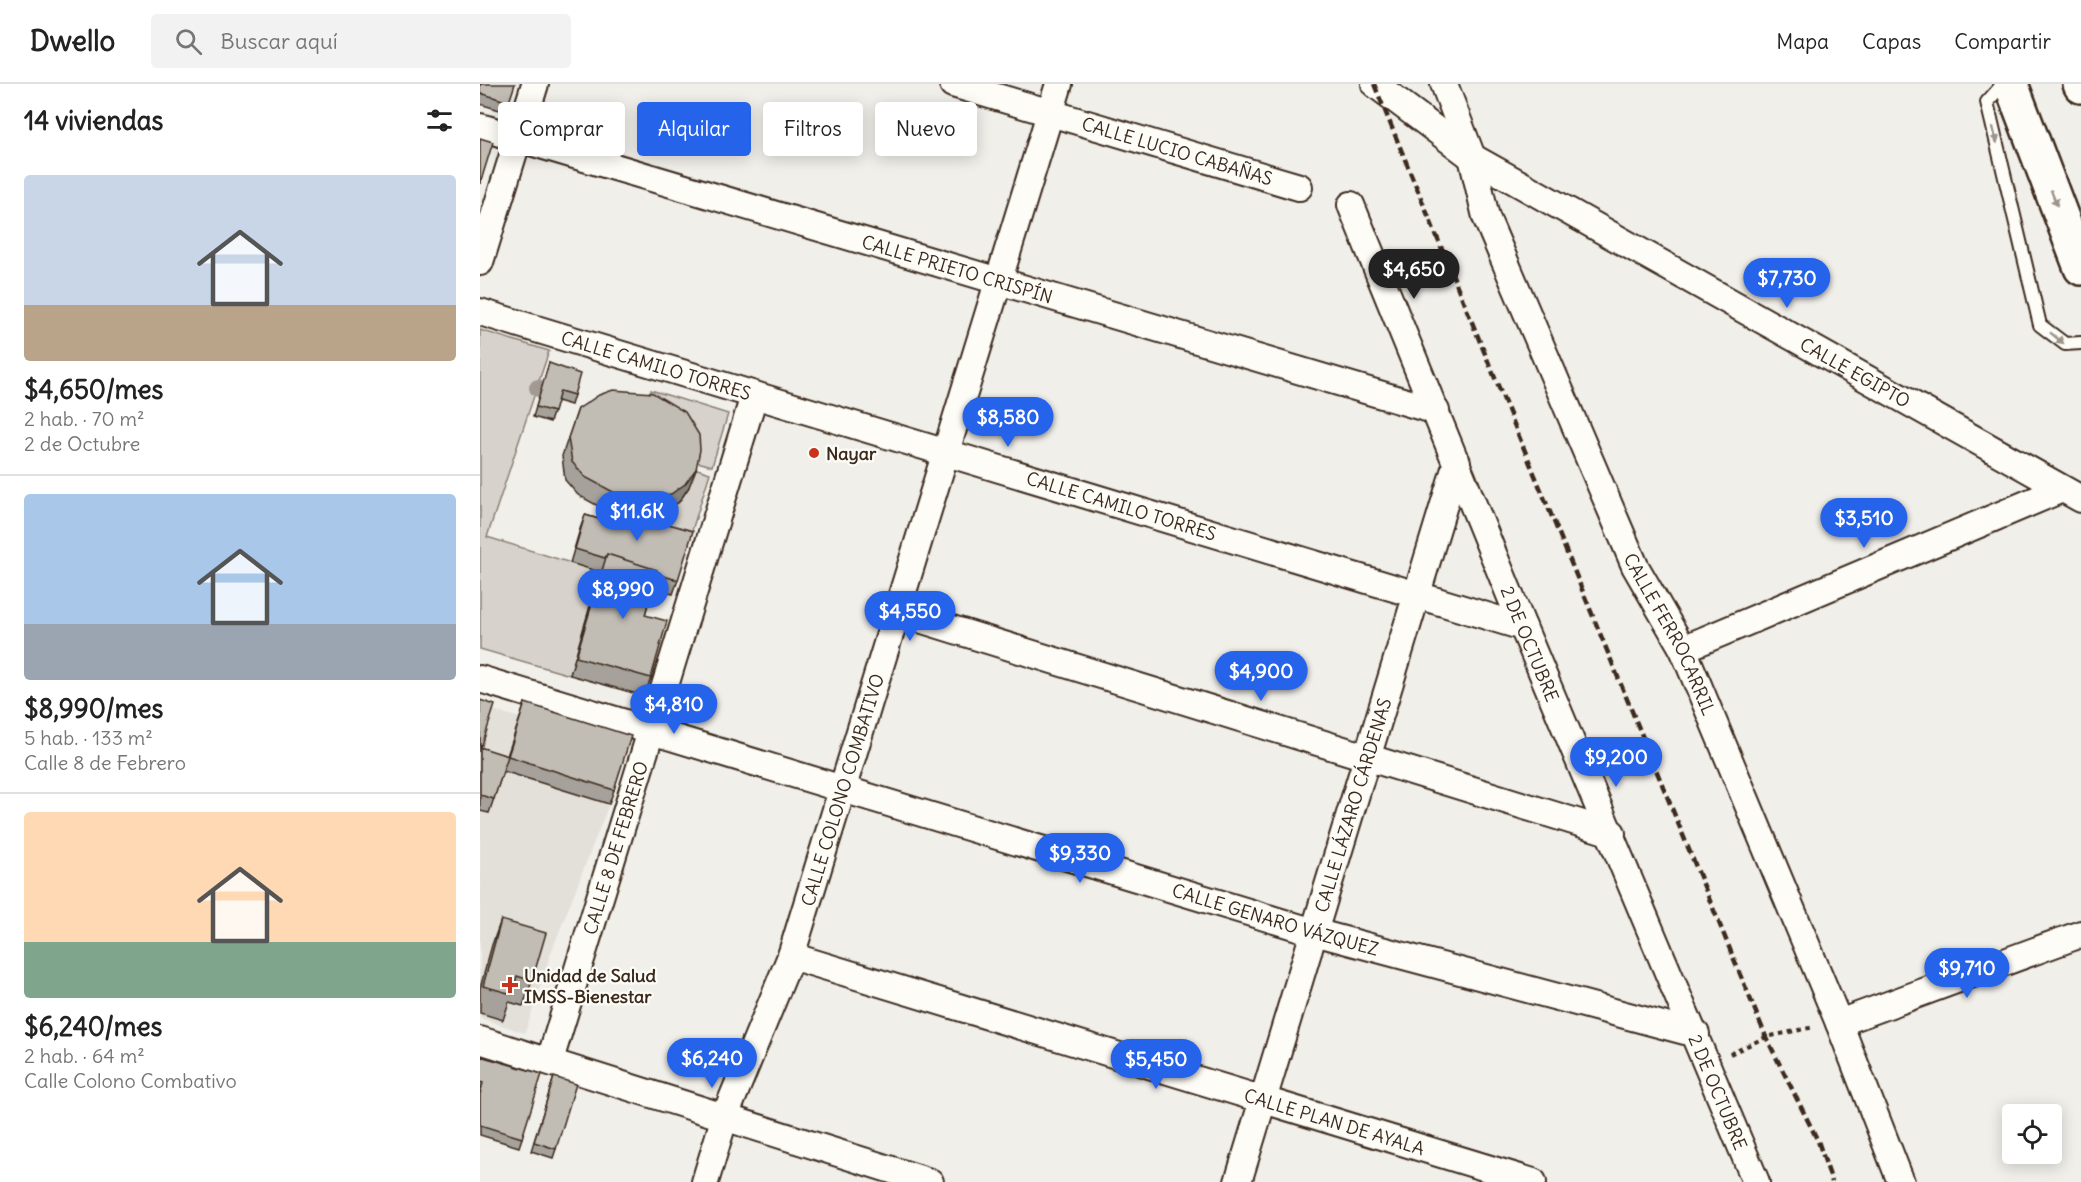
<!DOCTYPE html>
<html lang="es">
<head>
<meta charset="utf-8">
<style>
  :root { --surface:#fff; --page:#f2f2f2; --text:#222; --muted:#767676; --line:#e0e0e0; --accent:#2563eb }
  body { margin:0; font-family:Delius,sans-serif; background:var(--page); color:var(--text); height:100vh; display:flex; flex-direction:column; font-size:22px; white-space:nowrap }
  * { box-sizing:border-box; margin:0 }
  p { font-size:20px; color:var(--muted) }
  .icon { flex:none; width:33px; height:33px; fill:none; stroke:currentColor; stroke-width:2; stroke-linecap:round; stroke-linejoin:round }
  .map { position:relative; flex:1; overflow:hidden }
  .sheet { display:flex; flex-direction:column; background:var(--surface); width:480px }
  .sheet>* { flex:none }
  .hud { position:absolute; left:18px; top:18px; width:570px; height:54px; display:flex; gap:12px }
  .tools { position:absolute; left:1522px; top:1020px; display:grid; gap:12px }
  .tools a { display:grid; place-items:center; width:60px; height:60px; border-radius:6px; background:var(--surface); box-shadow:0 3px 15px #0003; font-size:30px }
  .price { position:absolute; translate:-50% -51px; padding:0 14px; border-radius:21px; background:var(--accent); color:#fff; font-size:20px; line-height:39px; filter:drop-shadow(0 2px 3px #0008) }
  .price::after { content:''; position:absolute; left:50%; top:36px; width:18px; height:14px; margin-left:-9px; background:inherit; clip-path:polygon(0 0,100% 0,50% 100%) }
  .price.selected { background:#222; color:#fff }
  ul { padding:0; list-style:none }
  li { display:grid; align-content:center; gap:12px; height:318px; padding:0 24px }
  li+li { border-top:2px solid var(--line) }
  li span { display:grid; place-items:center; height:186px; border-radius:6px; color:#555 }
  li>.icon { margin-inline-start:auto }
  span .icon { width:108px; height:108px; fill:#fffc; stroke-width:1 }
  li b { font-size:26px }
  h2 { display:flex; justify-content:space-between; align-items:center; height:72px; padding:0 24px; font-size:26px }
  .tag { padding:0 21px; border-radius:6px; background:var(--surface); box-shadow:0 3px 15px #0003; font-size:21px; line-height:54px }
  .tag.selected { background:var(--accent); color:#fff }
  header { display:flex; align-items:center; gap:36px; box-sizing:border-box; height:84px; padding:0 30px; background:var(--surface); border-bottom:2px solid var(--line) }
  header strong { font-size:28px }
  nav { display:flex; gap:33px; margin-inline-start:auto; font-size:21px }
  .search { width:420px; height:54px; background:var(--page); display:flex; align-items:center; gap:15px; box-sizing:border-box; padding:0 21px; border-radius:6px; color:var(--muted); font-size:22px }
  main { display:flex; flex:1; min-height:0 }
  .map>svg:first-child { display:block }
  .built { fill:#e3e0da }
  .green { fill:#d7d2cc; stroke:#897e75; stroke-width:1.5 }
  .lines { fill:none; stroke-linecap:round; stroke-linejoin:round }
  .lane-casing { stroke:#3b2a1e; stroke-width:16 }
  .street-casing { stroke:#3b2a1e; stroke-width:30 }
  .highway-casing { stroke:#3b2a1e; stroke-width:38 }
  .path { stroke:#3b2a1e; stroke-width:4; stroke-dasharray:4.5 4.5; stroke-linecap:butt }
  .lane { stroke:#fdfcf7; stroke-width:12 }
  .street { stroke:#fdfcf7; stroke-width:26 }
  .highway { stroke:#fdfcf7; stroke-width:33 }
  .rail { stroke:#3b2a1e; stroke-width:4.5; stroke-dasharray:9 4.5; stroke-linecap:butt }
  .tree { fill:#a29a92 }
  .wall { fill:#a6a29b; stroke:#3b2a1e; stroke-width:1.5 }
  .shaded-wall { fill:#87847e; stroke:#3b2a1e; stroke-width:1.5 }
  .building { fill:#c1bcb4; stroke:#3b2a1e; stroke-width:1.5 }
  .oneway { fill:#9c938a }
  .poi-dot { fill:#c8321e; stroke:#fdfcf7; stroke-width:2 }
  .labels { text-anchor:middle; dominant-baseline:central; stroke-width:4.5; stroke-linejoin:round; paint-order:stroke }
  .street-label { font-size:18px; fill:#3b2a1e; stroke:#fdfcf7 }
  .poi-label { font-size:18px; font-weight:bold; fill:#3b2a1e; stroke:#fdfcf7; text-anchor:start }
</style>
</head>
<body>
<header>
<strong>Dwello</strong>
<div class="search"><svg class="icon" aria-label="search" viewBox="0 0 24 24"><circle cx="10" cy="10" r="6"/><path d="M15 15l6 6"/></svg>Buscar aquí</div>
<nav><a>Mapa</a><a>Capas</a><a>Compartir</a></nav>
</header>
<main>
<section class="sheet">
<h2>14 viviendas<svg class="icon" aria-label="filters" viewBox="0 0 24 24"><path d="M4 7h16M4 17h16"/><circle cx="9" cy="7" r="2"/><circle cx="15" cy="17" r="2"/></svg></h2>
<ul>
<li><span style="background:linear-gradient(#c9d6e8 70%,#b9a48a 0)"><svg class="icon" aria-label="home" viewBox="0 0 24 24"><path d="M3 11l9-7 9 7M6 9v11h12V9"/></svg></span><div><b>$4,650/mes</b><p>2 hab. · 70 m²</p><p>2 de Octubre</p></div></li>
<li><span style="background:linear-gradient(#a9c7e8 70%,#9aa5b1 0)"><svg class="icon" aria-label="home" viewBox="0 0 24 24"><path d="M3 11l9-7 9 7M6 9v11h12V9"/></svg></span><div><b>$8,990/mes</b><p>5 hab. · 133 m²</p><p>Calle 8 de Febrero</p></div></li>
<li><span style="background:linear-gradient(#ffd9b3 70%,#7fa58c 0)"><svg class="icon" aria-label="home" viewBox="0 0 24 24"><path d="M3 11l9-7 9 7M6 9v11h12V9"/></svg></span><div><b>$6,240/mes</b><p>2 hab. · 64 m²</p><p>Calle Colono Combativo</p></div></li>
</ul>
</section>
<div class="map">
<svg width="1601" height="1098" viewBox="0 0 1601 1098">
  <rect width="100%" height="100%" fill="#f1efea"/>
  <filter id="ink" filterUnits="userSpaceOnUse"><feTurbulence type="fractalNoise" baseFrequency=".0167" numOctaves="2"/><feDisplacementMap in="SourceGraphic" scale="12" xChannelSelector="R" yChannelSelector="G"/><feConvolveMatrix kernelMatrix="1 2 1 2 8 2 1 2 1" color-interpolation-filters="sRGB"/></filter>
  <g filter="url(#ink)">
    <path class="built" d="M 0,622 L 146,666 L 129,720 L 71,869 L 45,949 L 0,934 Z"/>
    <path class="green" d="M 0,246 L 69,267 L 7,453 L 120,488 L 90,591 L 0,565 Z
      M 171,306 L 248,330 L 232,382 L 214,377 L 167,327 Z
      M 214,384 L 230,389 L 210,453 L 160,432 L 184,428 Z"/>
    <g class="lines">
      <g class="lane-casing">
        <path id="lane" d="M 1523,0 L 1507,18 L 1560,241 L 1585,260 L 1601,259"/>
      </g>
      <g class="street-casing">
        <g id="street">
          <path id="s1" d="M 473,0 L 819,103"/>
          <path id="s2" d="M 895,0 L 992,73 L 1601,415"/>
          <path id="s3" d="M 964,0 L 992,73 L 1006,133 L 1155,482 L 1203,565 L 1359,939 L 1421,1098"/>
          <path id="s4" d="M 0,43 L 956,327"/>
          <path id="s5" d="M 871,121 L 1043,543 L 1276,1098"/>
          <path d="M 0,178 L 55,0"/>
          <path id="s6" d="M 0,228 L 1043,543"/>
          <path d="M 417,528 L 1132,749"/>
          <path d="M 1203,565 L 1582,405"/>
          <path id="s7" d="M 0,595 L 834,848 L 1216,950"/>
          <path id="s8" d="M 311,872 L 1053,1098"/>
          <path d="M 1359,939 L 1601,850"/>
          <path d="M 0,956 L 450,1098"/>
          <path id="s9" d="M 70,976 L 274,312"/>
          <path id="s10" d="M 225,1098 L 245,1032 L 311,872 L 579,0"/>
          <path id="s11" d="M 758,1098 L 977,378"/>
        </g>
      </g>
      <g class="highway-casing">
        <path id="highway" d="M 1531,0 L 1601,184
          M 1600,0 L 1601,2"/>
      </g>
      <path class="path" d="M 1250,970 L 1286,953 L 1334,943"/>
      <use href="#lane" class="lane"/>
      <use href="#street" class="street"/>
      <use href="#highway" class="highway"/>
      <path class="rail" d="M 894,0 L 1286,953 L 1338,1057 L 1352,1098"/>
    </g>
    <circle class="tree" cx="58" cy="304" r="9"/>
    <path class="wall" d="M 0,0 L 29,18 L 26,28 L 0,20 Z
      M 69,279 L 94,311 L 91,321 L 77,317 L 70,338 L 53,333 Z
      M 98,325 L 209,403 L 199,418 L 184,428 L 161,432 L 198,496 L 193,510 L 172,504 L 165,531 L 171,594 L 164,612 L 90,591 L 120,488 L 90,479 L 100,445 L 105,431 L 135,440 L 139,429 L 129,428 L 98,411 L 85,396 L 82,372 Z
      M 0,616 L 1,664 L 27,672 L 45,619 L 134,706 L 129,720 L 23,687 L 9,729 L 0,727 Z
      M 21,836 L 52,897 L 43,922 L 29,918 L 23,936 L 0,929 L 0,904 L 12,861 Z
      M 0,972 L 42,1054 L 39,1063 L 0,1051 Z
      M 74,993 L 76,1065 L 73,1074 L 51,1067 Z"/>
    <path class="shaded-wall" d="M 216,385 L 209,403 L 199,418 L 184,428 L 160,432 L 129,428 L 135,409 Z"/>
    <path class="building" d="M 0,0 L 35,0 L 29,18 L 0,9 Z
      M 0,54 L 13,58 L 0,100 Z
      M 69,279 L 100,290 L 94,311 L 80,307 L 74,328 L 56,323 Z
      M 133,306 L 173,309 L 205,328 L 219,351 L 220,366 L 216,385 L 205,400 L 191,410 L 167,414 L 135,409 L 105,393 L 92,378 L 88,354 L 98,325 L 119,311 Z
      M 140,426 L 213,447 L 198,496 L 176,490 L 177,486 L 127,470 L 125,474 L 95,465 L 105,431 L 136,440 Z
      M 127,470 L 177,486 L 165,531 L 187,537 L 171,594 L 96,573 Z
      M 0,616 L 15,621 L 1,664 L 0,663 Z
      M 45,619 L 151,652 L 134,706 L 28,672 Z
      M 0,663 L 28,672 L 14,715 L 0,711 Z
      M 21,836 L 66,849 L 52,897 L 37,892 L 32,910 L 3,902 Z
      M 0,972 L 62,990 L 42,1054 L 0,1041 L 0,1010 L 3,999 L 0,998 Z
      M 74,993 L 96,1000 L 76,1065 L 54,1058 Z"/>
    <defs><path id="oneway-solid" d="M-6-.8H1V-3.2L6.5 0L1 3.2V.8H-6Z" transform="scale(1.5)"/></defs>
    <g class="oneway">
      <use href="#oneway-solid" transform="translate(1515 51) rotate(76)"/>
      <use href="#oneway-solid" transform="translate(1574 114) rotate(69)"/>
      <use href="#oneway-solid" transform="translate(1577 254) rotate(39)"/>
    </g>
  </g>
  <g class="poi-dot">
    <circle cx="334" cy="369" r="6"/>
    <path d="M27 892h6v6h6v6h-6v6h-6v-6h-6v-6h6z"/>
  </g>
  <g class="labels">
    <g class="street-label">
      <text stroke="none"><textPath href="#s1" startOffset="234">CALLE LUCIO CABAÑAS</textPath></text>
      <text stroke="none"><textPath href="#s4" startOffset="498">CALLE PRIETO CRISPÍN</textPath></text>
      <text stroke="none"><textPath href="#s6" startOffset="184">CALLE CAMILO TORRES</textPath></text>
      <text stroke="none"><textPath href="#s2" startOffset="561">CALLE EGIPTO</textPath></text>
      <text stroke="none"><textPath href="#s6" startOffset="670">CALLE CAMILO TORRES</textPath></text>
      <text stroke="none"><textPath href="#s3" startOffset="596">CALLE FERROCARRIL</textPath></text>
      <text stroke="none"><textPath href="#s5" startOffset="474">2 DE OCTUBRE</textPath></text>
      <text stroke="none"><textPath href="#s10" startOffset="416">CALLE COLONO COMBATIVO</textPath></text>
      <text stroke="none"><textPath href="#s11" startOffset="394">CALLE LÁZARO CÁRDENAS</textPath></text>
      <text stroke="none"><textPath href="#s9" startOffset="222">CALLE 8 DE FEBRERO</textPath></text>
      <text stroke="none"><textPath href="#s7" startOffset="831">CALLE GENARO VÁZQUEZ</textPath></text>
      <text stroke="none"><textPath href="#s5" startOffset="960">2 DE OCTUBRE</textPath></text>
      <text stroke="none"><textPath href="#s8" startOffset="568">CALLE PLAN DE AYALA</textPath></text>
    </g>
    <g class="poi-label">
      <text x="346" y="369">Nayar</text>
      <text x="44" y="891">Unidad de Salud<tspan x="44" dy="21">IMSS-Bienestar</tspan></text>
    </g>
  </g>
</svg>
<div class="tools">
<a><svg class="icon" aria-label="locate" viewBox="0 0 24 24"><circle cx="12" cy="12" r="6"/><path d="M12 2v4M12 18v4M2 12h4M18 12h4"/></svg></a>
</div>
<b class="price selected" style="left:934px;top:216px">$4,650</b>
<b class="price" style="left:1307px;top:225px">$7,730</b>
<b class="price" style="left:528px;top:364px">$8,580</b>
<b class="price" style="left:157px;top:458px">$11.6K</b>
<b class="price" style="left:1384px;top:465px">$3,510</b>
<b class="price" style="left:143px;top:536px">$8,990</b>
<b class="price" style="left:430px;top:558px">$4,550</b>
<b class="price" style="left:781px;top:618px">$4,900</b>
<b class="price" style="left:194px;top:651px">$4,810</b>
<b class="price" style="left:1136px;top:704px">$9,200</b>
<b class="price" style="left:600px;top:800px">$9,330</b>
<b class="price" style="left:1487px;top:915px">$9,710</b>
<b class="price" style="left:232px;top:1005px">$6,240</b>
<b class="price" style="left:676px;top:1006px">$5,450</b>
<div class="hud">
<a class="tag">Comprar</a>
<a class="tag selected">Alquilar</a>
<a class="tag">Filtros</a>
<a class="tag">Nuevo</a>
</div>
</div>
</main>
</body>
</html>
